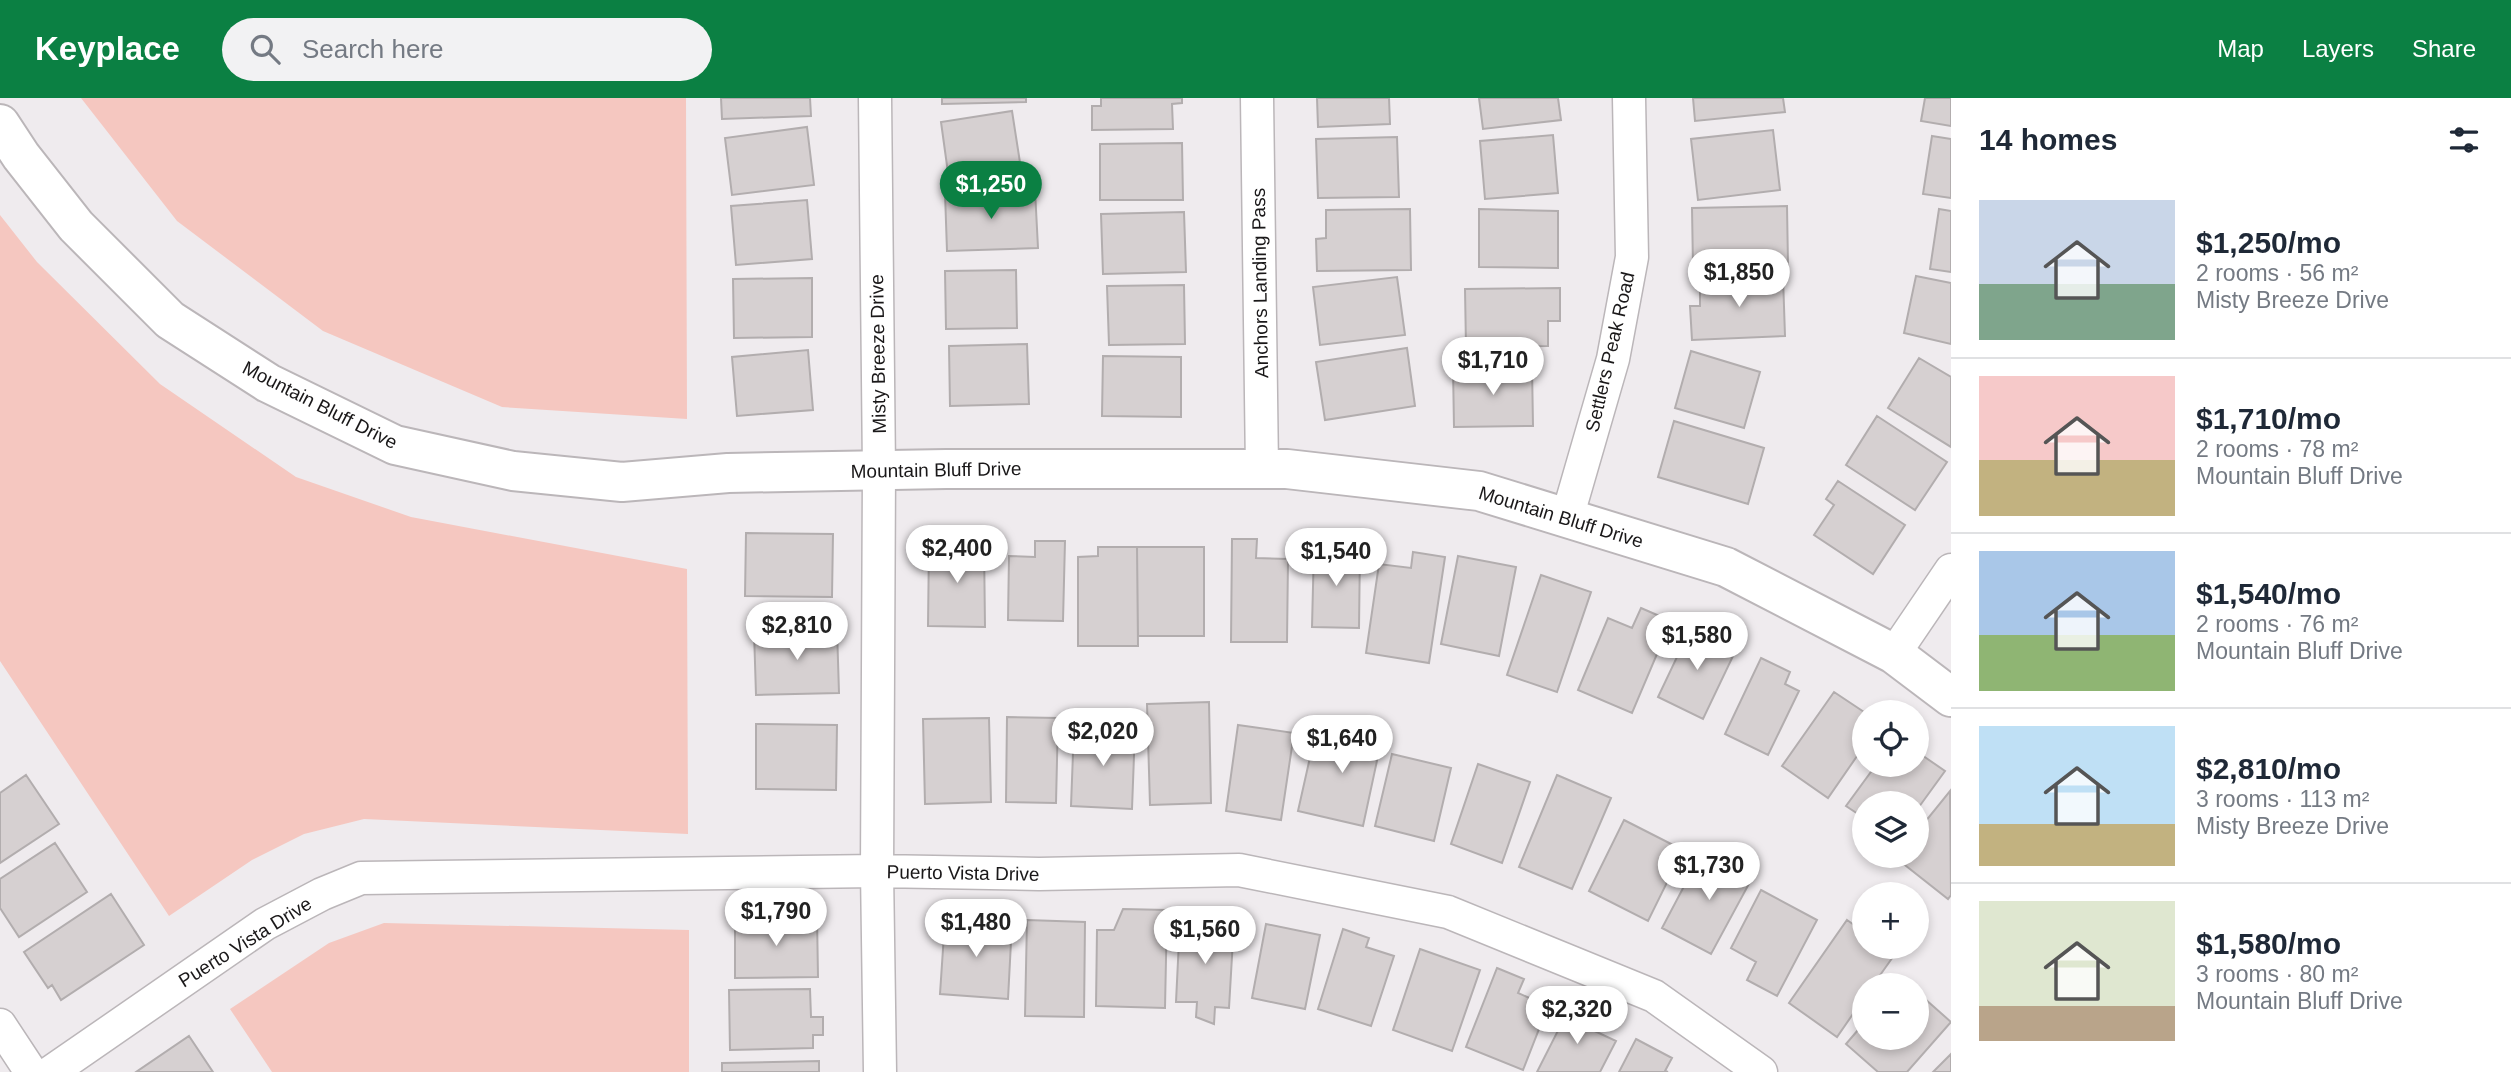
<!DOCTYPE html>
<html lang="en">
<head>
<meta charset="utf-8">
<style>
  :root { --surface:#fff; --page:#f2f2f3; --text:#1f2937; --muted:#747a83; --line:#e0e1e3; --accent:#0b8043 }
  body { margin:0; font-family:Arial,sans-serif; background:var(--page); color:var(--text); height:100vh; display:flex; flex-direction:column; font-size:26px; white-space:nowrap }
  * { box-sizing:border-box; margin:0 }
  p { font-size:23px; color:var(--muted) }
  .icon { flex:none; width:38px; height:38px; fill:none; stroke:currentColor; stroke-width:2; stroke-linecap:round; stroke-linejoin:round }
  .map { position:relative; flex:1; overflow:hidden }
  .sheet { display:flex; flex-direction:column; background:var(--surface); width:560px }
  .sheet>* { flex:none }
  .fabs { position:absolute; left:1852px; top:602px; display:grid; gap:14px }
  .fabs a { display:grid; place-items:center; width:77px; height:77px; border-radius:50%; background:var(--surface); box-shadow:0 4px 10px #0003; font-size:35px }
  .price { position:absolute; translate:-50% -60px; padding:0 16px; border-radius:24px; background:#fff; color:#222; font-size:23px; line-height:46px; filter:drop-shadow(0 2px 4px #0008) }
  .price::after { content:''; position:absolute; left:50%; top:42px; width:21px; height:16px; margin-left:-10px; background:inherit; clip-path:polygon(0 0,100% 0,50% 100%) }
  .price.current { background:var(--accent); color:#fff }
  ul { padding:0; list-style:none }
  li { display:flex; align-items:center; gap:21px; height:175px; padding:0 28px }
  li+li { border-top:2px solid var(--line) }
  li span { display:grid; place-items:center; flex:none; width:196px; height:140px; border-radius:0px; color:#555 }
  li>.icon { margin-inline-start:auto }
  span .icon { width:84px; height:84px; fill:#fffc; stroke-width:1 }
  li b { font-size:30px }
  h2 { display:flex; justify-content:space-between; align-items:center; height:84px; padding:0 28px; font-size:30px }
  header { display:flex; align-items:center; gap:42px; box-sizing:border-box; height:98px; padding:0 35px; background:var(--accent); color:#fff }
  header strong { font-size:33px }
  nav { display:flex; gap:38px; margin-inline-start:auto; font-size:24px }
  .search { width:490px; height:63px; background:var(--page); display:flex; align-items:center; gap:18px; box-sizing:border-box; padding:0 24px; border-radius:38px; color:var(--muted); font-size:26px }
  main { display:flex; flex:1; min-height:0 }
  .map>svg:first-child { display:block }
  .green { fill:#f5c7c0 }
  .building { fill:#d6d0d1; stroke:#b2adae; stroke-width:2 }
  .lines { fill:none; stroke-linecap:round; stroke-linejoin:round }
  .minor-casing { stroke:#bbb6b9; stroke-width:35 }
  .tertiary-casing { stroke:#bbb6b9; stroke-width:42 }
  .minor { stroke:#fff; stroke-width:32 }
  .tertiary { stroke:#fff; stroke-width:38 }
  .labels { text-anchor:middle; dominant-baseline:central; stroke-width:6; stroke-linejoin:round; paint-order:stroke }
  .street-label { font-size:19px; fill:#1a1819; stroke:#fff }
</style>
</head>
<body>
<header>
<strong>Keyplace</strong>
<div class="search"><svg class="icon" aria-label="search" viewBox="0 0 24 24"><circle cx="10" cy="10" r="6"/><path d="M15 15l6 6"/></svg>Search here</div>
<nav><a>Map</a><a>Layers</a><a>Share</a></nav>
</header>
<main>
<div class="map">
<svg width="1951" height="974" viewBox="0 0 1951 974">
  <rect width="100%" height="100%" fill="#efebee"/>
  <path class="green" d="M 81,0 L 686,0 L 687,321 L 502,309 L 323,233 L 177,123 Z
    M 0,117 L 37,164 L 160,286 L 296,379 L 411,419 L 687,471 L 688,736 L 364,721 L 304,736 L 252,762 L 169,818 L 0,563 Z
    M 384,825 L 689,832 L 689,974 L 272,974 L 230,911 L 329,845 Z"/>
  <path class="building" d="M 721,0 L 810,0 L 811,18 L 722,21 Z
    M 942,0 L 1026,0 L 1026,4 L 942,6 Z
    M 1101,0 L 1182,0 L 1182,5 L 1172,6 L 1173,31 L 1092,32 L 1092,8 L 1101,8 Z
    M 1317,0 L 1389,0 L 1390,26 L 1318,29 Z
    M 1479,0 L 1558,0 L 1561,22 L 1483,31 Z
    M 1693,0 L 1783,0 L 1785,14 L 1695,23 Z
    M 1925,0 L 1951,0 L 1951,28 L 1921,23 Z
    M 1012,13 L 1021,71 L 949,82 L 941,24 Z
    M 807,29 L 814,87 L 732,97 L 725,40 Z
    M 1773,32 L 1780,92 L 1698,102 L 1691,41 Z
    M 1553,37 L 1558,95 L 1485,101 L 1480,43 Z
    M 1932,38 L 1951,41 L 1951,100 L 1923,96 Z
    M 1397,39 L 1399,99 L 1318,100 L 1316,41 Z
    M 1182,45 L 1183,102 L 1100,102 L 1100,46 Z
    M 1035,92 L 1038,150 L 947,153 L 945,95 Z
    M 807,102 L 812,161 L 736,167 L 731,108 Z
    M 1787,108 L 1788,167 L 1693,169 L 1692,110 Z
    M 1410,111 L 1411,172 L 1317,173 L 1316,141 L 1326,140 L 1326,112 Z
    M 1479,111 L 1558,113 L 1558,170 L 1479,169 Z
    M 1939,111 L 1951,113 L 1951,174 L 1930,171 Z
    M 1184,114 L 1186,174 L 1103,176 L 1101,116 Z
    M 1016,172 L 1017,230 L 946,231 L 945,173 Z
    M 1916,178 L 1951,185 L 1951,246 L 1904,235 Z
    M 1397,179 L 1405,237 L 1320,247 L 1313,189 Z
    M 1783,179 L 1785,238 L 1692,242 L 1690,208 L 1700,208 L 1700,182 Z
    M 812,180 L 812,239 L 734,240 L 733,181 Z
    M 1184,187 L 1185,246 L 1109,247 L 1107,188 Z
    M 1560,190 L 1560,223 L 1548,223 L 1548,248 L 1466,249 L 1465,191 Z
    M 1027,246 L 1029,306 L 950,308 L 949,248 Z
    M 1407,250 L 1415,308 L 1325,322 L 1316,264 Z
    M 808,252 L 813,312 L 737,318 L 732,259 Z
    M 1691,253 L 1760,274 L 1744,330 L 1675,310 Z
    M 1103,258 L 1181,259 L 1181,319 L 1102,318 Z
    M 1919,260 L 1951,279 L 1951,349 L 1888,310 Z
    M 1532,269 L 1533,328 L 1454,329 L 1453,270 Z
    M 1877,318 L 1947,364 L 1915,412 L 1846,367 Z
    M 1674,323 L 1764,350 L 1748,406 L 1658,379 Z
    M 1838,383 L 1905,427 L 1873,476 L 1814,437 L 1834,407 L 1826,401 Z
    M 746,435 L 833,436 L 832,499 L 745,498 Z
    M 1232,441 L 1257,441 L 1256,460 L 1288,461 L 1287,544 L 1231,544 Z
    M 1035,443 L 1065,443 L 1063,523 L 1008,522 L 1009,458 L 1035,459 Z
    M 929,446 L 984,446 L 985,529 L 928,528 Z
    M 1098,449 L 1137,449 L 1138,548 L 1078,548 L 1078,459 L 1098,458 Z
    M 1137,449 L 1204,449 L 1204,538 L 1138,538 Z
    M 1314,449 L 1360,450 L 1359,530 L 1312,529 Z
    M 1413,454 L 1445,459 L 1429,565 L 1366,555 L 1379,466 L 1411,470 Z
    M 1458,458 L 1516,469 L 1499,558 L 1441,546 Z
    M 1541,477 L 1591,494 L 1557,594 L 1507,577 Z
    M 1641,510 L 1671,523 L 1632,615 L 1578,592 L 1608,520 L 1632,530 Z
    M 1695,521 L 1716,531 L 1710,544 L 1734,556 L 1703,621 L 1658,599 Z
    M 837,531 L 839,595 L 756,597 L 754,533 Z
    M 1761,560 L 1790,574 L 1785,586 L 1799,593 L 1768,657 L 1725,636 Z
    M 1834,594 L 1864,614 L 1864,648 L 1828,700 L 1782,668 Z
    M 1209,604 L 1211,705 L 1150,707 L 1147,606 Z
    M 1007,619 L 1058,620 L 1056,705 L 1006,704 Z
    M 989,620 L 991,704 L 925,706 L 923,621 Z
    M 1353,623 L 1384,630 L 1363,728 L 1298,713 L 1315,637 L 1349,645 Z
    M 756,626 L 837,627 L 836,692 L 756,691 Z
    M 1238,627 L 1294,635 L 1281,722 L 1226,713 Z
    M 1074,629 L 1135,631 L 1132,711 L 1071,708 Z
    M 1916,653 L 1945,673 L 1916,713 L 1916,705 L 1864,705 L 1864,720 L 1846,708 L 1876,667 L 1916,667 Z
    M 1392,656 L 1451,670 L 1434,743 L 1375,728 Z
    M 1478,666 L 1530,684 L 1502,765 L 1451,746 Z
    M 26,677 L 59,726 L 0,765 L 0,695 Z
    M 1557,677 L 1611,700 L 1572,791 L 1519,769 Z
    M 1950,693 L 1951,797 L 1948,801 L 1896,760 L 1916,758 L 1916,735 Z
    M 1624,722 L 1683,752 L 1648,823 L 1589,793 Z
    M 55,745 L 87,794 L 19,839 L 0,810 L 0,781 Z
    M 1700,758 L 1726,773 L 1734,759 L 1757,771 L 1711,856 L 1662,830 Z
    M 1761,792 L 1817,822 L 1777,898 L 1747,882 L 1756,864 L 1731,850 Z
    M 111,796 L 144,847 L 61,902 L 52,887 L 48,890 L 24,854 Z
    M 1123,811 L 1167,812 L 1165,910 L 1096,908 L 1097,832 L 1114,832 Z
    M 817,819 L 818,879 L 735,880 L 735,820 Z
    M 945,821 L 1012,825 L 1008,901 L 940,896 Z
    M 1027,822 L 1085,824 L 1084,919 L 1025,918 Z
    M 1180,822 L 1234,824 L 1229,910 L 1215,909 L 1214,926 L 1196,919 L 1197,904 L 1176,904 Z
    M 1847,822 L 1864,834 L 1864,849 L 1885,849 L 1895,856 L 1873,887 L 1864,887 L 1864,900 L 1837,939 L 1789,905 Z
    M 1266,826 L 1320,837 L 1305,911 L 1252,900 Z
    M 1343,831 L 1369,840 L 1366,849 L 1394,858 L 1371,928 L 1318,911 Z
    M 1420,851 L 1480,872 L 1452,953 L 1393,932 Z
    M 1497,870 L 1524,881 L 1518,895 L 1548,908 L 1523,972 L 1466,949 Z
    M 810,891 L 811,919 L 823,919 L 823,937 L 813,937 L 813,950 L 730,952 L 729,892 Z
    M 1916,893 L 1951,924 L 1907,974 L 1878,974 L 1846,946 L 1864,925 L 1864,940 L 1916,940 Z
    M 1572,905 L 1593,915 L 1586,929 L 1616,943 L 1600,974 L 1537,974 Z
    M 189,938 L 213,974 L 136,974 Z
    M 1636,941 L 1672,960 L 1665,973 L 1668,974 L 1619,974 Z
    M 1951,956 L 1951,974 L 1933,974 Z
    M 819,963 L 819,974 L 722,974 L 722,965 Z"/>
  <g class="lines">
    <g class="minor-casing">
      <path id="minor" d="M 875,0 L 879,372 L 877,773 L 880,974
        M 1257,0 L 1262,371
        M 1567,420 L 1613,261 L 1632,159 L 1629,0
        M 1894,556 L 1951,472
        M 0,927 L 31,974
        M 51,974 L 265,826 L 322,796 L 361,780 L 877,773 L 1039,776 L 1239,772 L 1448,814 L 1654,898 L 1761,974"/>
    </g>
    <g class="tertiary-casing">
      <path id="tertiary" d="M 0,26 L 21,58 L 76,128 L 170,222 L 268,285 L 395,347 L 513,373 L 622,384 L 728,375 L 946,371 L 1287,371 L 1479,393 L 1726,469 L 1894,556 L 1951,599"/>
    </g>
    <use href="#minor" class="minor"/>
    <use href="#tertiary" class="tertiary"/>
  </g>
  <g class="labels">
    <g class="street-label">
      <text transform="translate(1260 185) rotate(-91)">Anchors Landing Pass</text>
      <text transform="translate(1610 254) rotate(-77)">Settlers Peak Road</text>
      <text transform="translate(878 256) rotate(-91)">Misty Breeze Drive</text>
      <text transform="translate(320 307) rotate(27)">Mountain Bluff Drive</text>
      <text transform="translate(936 372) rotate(-1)">Mountain Bluff Drive</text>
      <text transform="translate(1561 419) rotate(17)">Mountain Bluff Drive</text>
      <text transform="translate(963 775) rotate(1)">Puerto Vista Drive</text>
      <text transform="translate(245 844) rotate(-32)">Puerto Vista Drive</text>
    </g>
  </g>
</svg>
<div class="fabs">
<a><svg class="icon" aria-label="locate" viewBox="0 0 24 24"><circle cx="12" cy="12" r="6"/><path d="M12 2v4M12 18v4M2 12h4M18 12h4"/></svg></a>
<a><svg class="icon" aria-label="layers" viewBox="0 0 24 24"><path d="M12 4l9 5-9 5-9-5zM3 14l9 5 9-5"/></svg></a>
<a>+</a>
<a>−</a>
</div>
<b class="price current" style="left:991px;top:123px">$1,250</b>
<b class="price" style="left:1739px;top:211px">$1,850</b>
<b class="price" style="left:1493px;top:299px">$1,710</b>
<b class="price" style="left:957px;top:487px">$2,400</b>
<b class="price" style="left:1336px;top:490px">$1,540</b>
<b class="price" style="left:797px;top:564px">$2,810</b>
<b class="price" style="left:1697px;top:574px">$1,580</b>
<b class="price" style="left:1103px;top:670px">$2,020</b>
<b class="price" style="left:1342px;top:677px">$1,640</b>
<b class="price" style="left:1709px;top:804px">$1,730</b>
<b class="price" style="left:776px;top:850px">$1,790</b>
<b class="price" style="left:976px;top:861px">$1,480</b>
<b class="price" style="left:1205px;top:868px">$1,560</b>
<b class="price" style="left:1577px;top:948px">$2,320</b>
</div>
<section class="sheet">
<h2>14 homes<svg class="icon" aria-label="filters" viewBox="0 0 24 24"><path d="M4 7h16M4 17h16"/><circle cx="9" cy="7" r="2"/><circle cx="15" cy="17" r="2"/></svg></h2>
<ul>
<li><span style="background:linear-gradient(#c9d6e8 60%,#7fa58c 0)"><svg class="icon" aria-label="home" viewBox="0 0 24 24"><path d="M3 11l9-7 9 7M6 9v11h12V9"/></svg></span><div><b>$1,250/mo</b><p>2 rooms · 56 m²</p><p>Misty Breeze Drive</p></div></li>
<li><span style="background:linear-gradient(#f6c9c9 60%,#c2b280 0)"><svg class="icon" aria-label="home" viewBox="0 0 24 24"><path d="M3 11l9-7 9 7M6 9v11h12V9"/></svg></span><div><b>$1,710/mo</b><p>2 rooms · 78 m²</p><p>Mountain Bluff Drive</p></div></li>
<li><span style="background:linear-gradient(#a9c7e8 60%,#8fb573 0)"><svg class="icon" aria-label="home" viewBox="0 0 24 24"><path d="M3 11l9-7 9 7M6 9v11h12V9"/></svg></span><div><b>$1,540/mo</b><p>2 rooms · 76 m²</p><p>Mountain Bluff Drive</p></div></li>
<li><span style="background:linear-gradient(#bfe0f5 70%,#c2b280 0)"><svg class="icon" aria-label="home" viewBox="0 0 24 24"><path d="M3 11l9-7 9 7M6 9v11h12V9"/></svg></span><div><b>$2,810/mo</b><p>3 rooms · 113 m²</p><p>Misty Breeze Drive</p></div></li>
<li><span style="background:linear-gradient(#dfe7d0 75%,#b9a48a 0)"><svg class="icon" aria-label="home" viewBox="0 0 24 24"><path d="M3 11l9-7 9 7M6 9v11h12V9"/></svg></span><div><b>$1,580/mo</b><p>3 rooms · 80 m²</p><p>Mountain Bluff Drive</p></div></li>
</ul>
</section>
</main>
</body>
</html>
